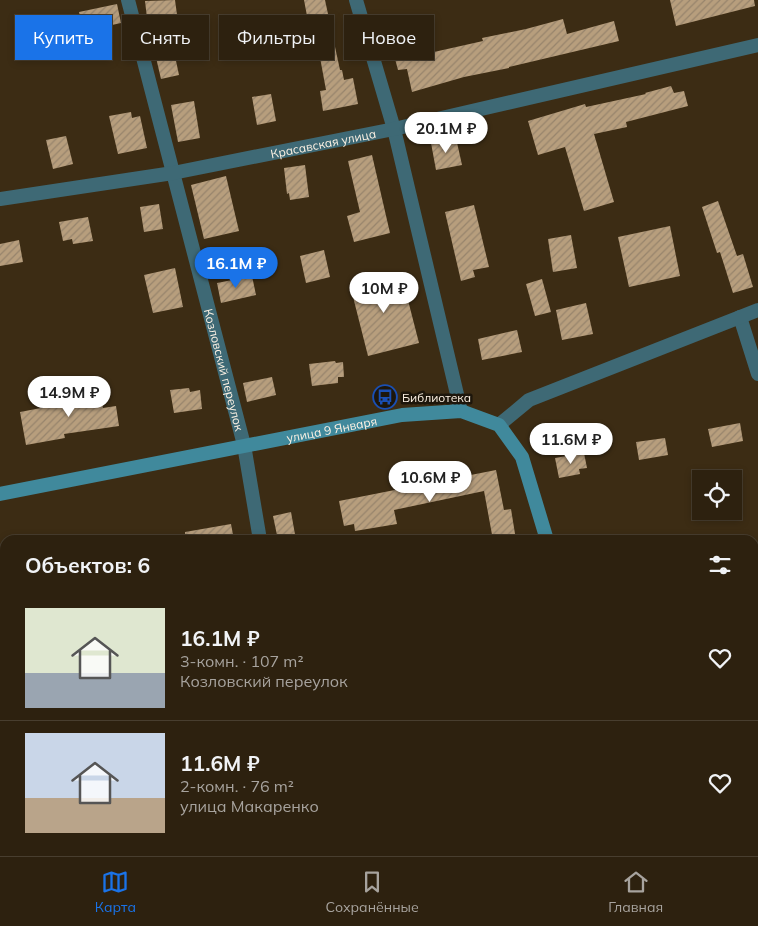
<!DOCTYPE html>
<html lang="ru">
<head>
<meta charset="utf-8">
<style>
  :root { --surface:#2d210f; --page:#392e1d; --text:#f1f3f6; --muted:#a7a39e; --line:#483e2f; --accent:#1a73e8 }
  body { margin:0; font-family:Mulish,sans-serif; background:var(--page); color:var(--text); height:100vh; display:flex; flex-direction:column; font-size:19px; white-space:nowrap }
  * { box-sizing:border-box; margin:0 }
  p { font-size:16px; color:var(--muted) }
  .icon { flex:none; width:28px; height:28px; fill:none; stroke:currentColor; stroke-width:2; stroke-linecap:round; stroke-linejoin:round }
  .map { position:relative; flex:1; overflow:hidden }
  .details { position:absolute; left:0px; top:535px; width:759px; height:321px; display:flex; flex-direction:column; background:var(--surface); border-radius:15px 15px 0 0; box-shadow:0 2px 8px #0003,0 0 0 1px var(--line) }
  .details>* { flex:none }
  .hud { position:absolute; left:15px; top:15px; width:500px; height:45px; display:flex; gap:10px }
  .controls { position:absolute; left:692px; top:470px; display:grid; gap:10px }
  .controls a { display:grid; place-items:center; width:50px; height:50px; border-radius:0px; background:var(--surface); box-shadow:0 2px 8px #0003,0 0 0 1px var(--line); font-size:25px }
  .price { position:absolute; translate:-50% -42px; padding:0 11px; border-radius:18px; background:#fff; color:#222; font-size:16px; line-height:32px; filter:drop-shadow(0 1px 2px #0008) }
  .price::after { content:''; position:absolute; left:50%; top:30px; width:15px; height:11px; margin-left:-8px; background:inherit; clip-path:polygon(0 0,100% 0,50% 100%) }
  .price.active { background:var(--accent); color:#fff }
  ul { padding:0; list-style:none }
  li { display:flex; align-items:center; gap:15px; height:125px; padding:0 25px }
  li+li { border-top:1px solid var(--line) }
  li span { display:grid; place-items:center; flex:none; width:140px; height:100px; border-radius:0px; color:#555 }
  li>.icon { margin-inline-start:auto }
  span .icon { width:60px; height:60px; fill:#fffc; stroke-width:1 }
  li b { font-size:21px }
  h2 { display:flex; justify-content:space-between; align-items:center; height:60px; padding:0 25px; font-size:21px }
  .tag { padding:0 18px; border-radius:0px; background:var(--surface); box-shadow:0 2px 8px #0003,0 0 0 1px var(--line); font-size:18px; line-height:45px }
  .tag.active { background:var(--accent); color:#fff }
  .dock { display:flex; justify-content:space-around; align-items:center; height:70px; border-top:1px solid var(--line); background:var(--surface); font-size:14px; color:var(--muted) }
  .dock a { display:grid; justify-items:center; gap:2px }
  .dock .active { color:var(--accent) }
  .map>svg:first-child { display:block }
  .building { fill:url(#building-hatch) }
  .lines { fill:none; stroke-linecap:round; stroke-linejoin:round }
  .minor { stroke:#3e6975; stroke-width:14 }
  .tertiary { stroke:#3e6975; stroke-width:14 }
  .secondary { stroke:#40899c; stroke-width:14 }
  .labels { text-anchor:middle; dominant-baseline:central; stroke-width:5; stroke-linejoin:round; paint-order:stroke }
  .street-label { font-size:12px; fill:#fdf2e4; stroke:#1d160b }
  .poi-label { font-size:12px; fill:#fdf2e4; stroke:#1d160b; text-anchor:start }
</style>
</head>
<body>
<div class="map">
<svg width="758" height="856" viewBox="0 0 758 856">
  <defs>
    <pattern id="building-hatch" width="6" height="6" patternUnits="userSpaceOnUse" patternTransform="scale(1.25)"><rect width="6" height="6" fill="#b79e7d"/><path d="M-1 1l2-2M0 6l6-6M5 7l2-2" fill="none" stroke="#97846c"/></pattern>
  </defs>
  <rect width="100%" height="100%" fill="#3c2c14"/>
  <path class="building" d="M 175,0 L 178,22 L 168,23 L 179,75 L 161,79 L 154,49 L 159,48 L 156,17 L 147,18 L 145,1 Z
    M 304,0 L 325,0 L 340,70 L 342,70 L 344,80 L 353,78 L 358,104 L 323,111 L 320,91 L 326,90 L 319,52 L 314,53 Z
    M 670,0 L 754,0 L 755,6 L 676,26 Z
    M 117,4 L 121,23 L 103,27 L 105,36 L 86,40 L 79,12 Z
    M 246,16 L 254,49 L 226,55 L 218,22 Z
    M 563,19 L 567,34 L 614,21 L 619,41 L 509,67 L 509,68 L 464,77 L 412,92 L 407,69 L 398,70 L 394,55 L 424,49 L 425,54 L 483,41 L 482,38 L 526,29 Z
    M 671,86 L 674,93 L 684,91 L 688,106 L 626,122 L 627,127 L 594,134 L 614,202 L 584,211 L 565,147 L 538,155 L 528,121 L 585,104 L 586,107 L 646,94 L 645,93 Z
    M 271,94 L 276,121 L 257,125 L 252,97 Z
    M 194,101 L 200,138 L 178,142 L 171,105 Z
    M 131,112 L 132,118 L 140,116 L 147,148 L 118,154 L 109,116 Z
    M 66,136 L 73,164 L 53,169 L 46,140 Z
    M 456,138 L 462,165 L 436,170 L 431,143 Z
    M 372,155 L 390,233 L 354,242 L 347,216 L 360,212 L 348,161 Z
    M 305,165 L 309,197 L 290,200 L 289,193 L 287,194 L 284,168 Z
    M 226,176 L 239,231 L 204,239 L 191,185 Z
    M 718,201 L 737,256 L 743,254 L 753,287 L 733,293 L 720,252 L 717,253 L 702,207 Z
    M 159,204 L 163,229 L 144,232 L 140,207 Z
    M 474,205 L 489,267 L 473,270 L 475,277 L 461,281 L 445,212 Z
    M 88,217 L 93,241 L 73,244 L 72,239 L 63,241 L 59,222 Z
    M 670,226 L 680,276 L 629,287 L 618,237 Z
    M 571,235 L 577,268 L 553,272 L 548,239 Z
    M 19,240 L 23,262 L 0,266 L 0,244 Z
    M 324,250 L 330,277 L 306,283 L 300,256 Z
    M 175,268 L 183,307 L 153,313 L 144,275 Z
    M 401,273 L 419,343 L 368,356 L 350,285 Z
    M 252,276 L 256,295 L 221,303 L 217,283 Z
    M 542,279 L 551,312 L 535,316 L 526,284 Z
    M 586,303 L 593,334 L 562,340 L 556,310 Z
    M 517,330 L 522,352 L 482,360 L 478,339 Z
    M 335,361 L 336,363 L 343,362 L 344,377 L 338,377 L 338,383 L 312,386 L 309,364 Z
    M 272,377 L 276,395 L 247,402 L 243,383 Z
    M 100,385 L 103,408 L 116,406 L 119,426 L 64,434 L 65,438 L 26,445 L 20,412 L 83,400 L 81,387 Z
    M 189,388 L 190,392 L 200,390 L 202,409 L 174,413 L 170,390 Z
    M 740,423 L 743,441 L 712,447 L 708,429 Z
    M 665,438 L 668,455 L 639,460 L 636,442 Z
    M 584,453 L 587,468 L 579,469 L 580,474 L 559,478 L 555,458 Z
    M 496,470 L 504,510 L 511,509 L 516,540 L 493,540 L 484,491 L 394,510 L 397,524 L 355,531 L 354,524 L 344,526 L 339,501 Z
    M 291,512 L 296,540 L 278,540 L 273,516 Z
    M 231,524 L 234,540 L 185,540 L 185,532 Z"/>
  <g class="lines">
    <g class="minor">
      <path id="s1" d="M 128,0 L 244,445 L 260,540"/>
      <path d="M 356,0 L 394,129 L 461,411"/>
      <path id="s2" d="M 0,199 L 173,173 L 394,129 L 758,45"/>
      <path d="M 740,317 L 758,374"/>
      <path d="M 754,611 L 758,610"/>
      <path d="M 0,749 L 5,748"/>
      <path d="M 0,808 L 5,826"/>
      <path d="M 12,851 L 13,856"/>
      <path d="M 300,851 L 300,856"/>
      <path d="M 508,856 L 531,851"/>
    </g>
    <path class="tertiary" d="M 499,425 L 529,400 L 758,310"/>
    <g class="secondary">
      <path id="s3" d="M 0,494 L 402,415 L 461,411 L 499,425 L 522,457 L 547,540"/>
      <path d="M 615,851 L 616,856"/>
    </g>
  </g>
  <defs>
    <g id="bus-ring" transform="scale(1.25)"><circle r="9.5" fill="#1d160b" stroke="#1a4fb4" stroke-width="1.5"/><path d="M-5-6H5V4H4V6H2V4H-2V6H-4V4H-5ZM-3.5-4V0h7V-4ZM-3.5 1.2v1.5H-2V1.2ZM2 1.2v1.5H3.5V1.2Z" fill="#1a4fb4"/></g>
  </defs>
  <g fill-rule="evenodd">
    <use href="#bus-ring" x="385" y="397"/>
  </g>
  <g class="labels">
    <g class="street-label">
      <text stroke="none"><textPath href="#s2" startOffset="328">Красавская улица</textPath></text>
      <text stroke="none"><textPath href="#s1" startOffset="382">Козловский переулок</textPath></text>
      <text stroke="none"><textPath href="#s3" startOffset="338">улица 9 Января</textPath></text>
    </g>
    <g class="poi-label">
      <text x="402" y="397">Библиотека</text>
    </g>
  </g>
</svg>
<div class="controls">
<a><svg class="icon" aria-label="locate" viewBox="0 0 24 24"><circle cx="12" cy="12" r="6"/><path d="M12 2v4M12 18v4M2 12h4M18 12h4"/></svg></a>
</div>
<b class="price" style="left:446px;top:154px">20.1M ₽</b>
<b class="price active" style="left:236px;top:289px">16.1M ₽</b>
<b class="price" style="left:384px;top:314px">10M ₽</b>
<b class="price" style="left:69px;top:418px">14.9M ₽</b>
<b class="price" style="left:571px;top:465px">11.6M ₽</b>
<b class="price" style="left:430px;top:503px">10.6M ₽</b>
<div class="hud">
<a class="tag active">Купить</a>
<a class="tag">Снять</a>
<a class="tag">Фильтры</a>
<a class="tag">Новое</a>
</div>
<section class="details">
<h2>Объектов: 6<svg class="icon" aria-label="filters" viewBox="0 0 24 24"><path d="M4 7h16M4 17h16"/><circle cx="9" cy="7" r="2"/><circle cx="15" cy="17" r="2"/></svg></h2>
<ul>
<li><span style="background:linear-gradient(#dfe7d0 65%,#9aa5b1 0)"><svg class="icon" aria-label="home" viewBox="0 0 24 24"><path d="M3 11l9-7 9 7M6 9v11h12V9"/></svg></span><div><b>16.1M ₽</b><p>3-комн. · 107 m²</p><p>Козловский переулок</p></div><svg class="icon" aria-label="heart" viewBox="0 0 24 24"><path d="M12 20l-8-8c-3-5 5-10 8-4 3-6 11-1 8 4z"/></svg></li>
<li><span style="background:linear-gradient(#c9d6e8 65%,#b9a48a 0)"><svg class="icon" aria-label="home" viewBox="0 0 24 24"><path d="M3 11l9-7 9 7M6 9v11h12V9"/></svg></span><div><b>11.6M ₽</b><p>2-комн. · 76 m²</p><p>улица Макаренко</p></div><svg class="icon" aria-label="heart" viewBox="0 0 24 24"><path d="M12 20l-8-8c-3-5 5-10 8-4 3-6 11-1 8 4z"/></svg></li>
</ul>
</section>
</div>
<nav class="dock">
<a class="active"><svg class="icon" aria-label="map" viewBox="0 0 24 24"><path d="M3 6l6-2 6 2 6-2v14l-6 2-6-2-6 2zM9 4v14M15 6v14"/></svg>Карта</a>
<a><svg class="icon" aria-label="saved" viewBox="0 0 24 24"><path d="M7 4h10v16l-5-4-5 4z"/></svg>Сохранённые</a>
<a><svg class="icon" aria-label="home" viewBox="0 0 24 24"><path d="M3 11l9-7 9 7M6 9v11h12V9"/></svg>Главная</a>
</nav>
</body>
</html>
